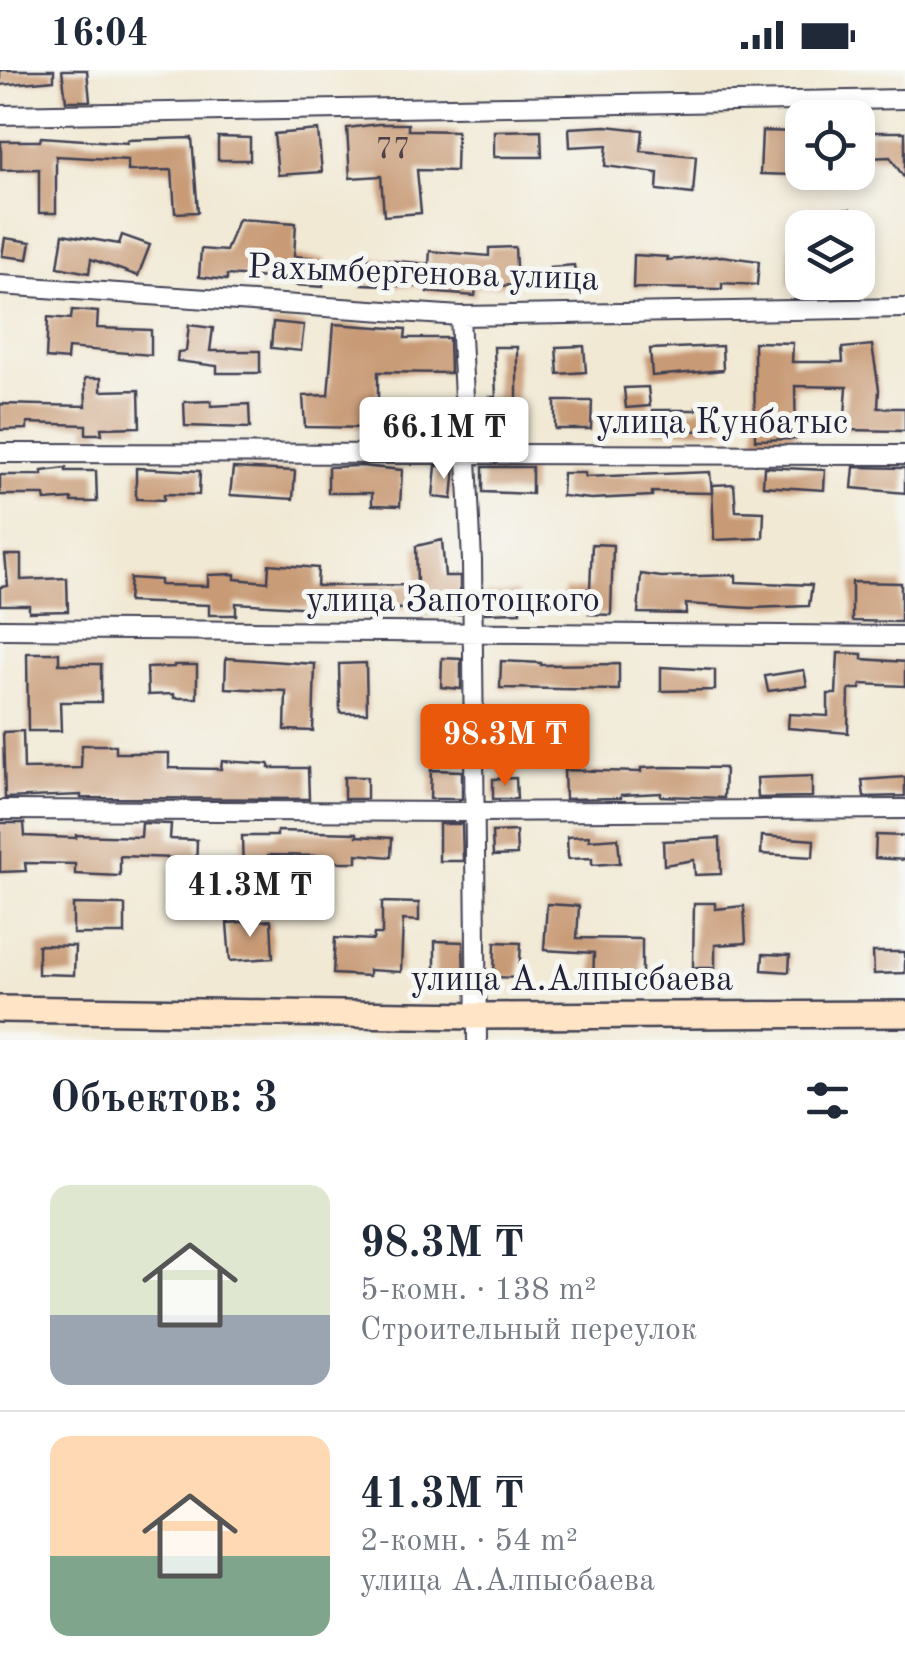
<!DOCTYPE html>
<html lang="ru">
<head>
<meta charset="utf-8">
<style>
  :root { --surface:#fff; --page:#f6f6f7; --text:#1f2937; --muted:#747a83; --line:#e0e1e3; --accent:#ea580c }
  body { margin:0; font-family:"Old Standard TT",serif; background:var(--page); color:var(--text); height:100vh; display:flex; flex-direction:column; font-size:38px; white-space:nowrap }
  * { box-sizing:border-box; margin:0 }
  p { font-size:32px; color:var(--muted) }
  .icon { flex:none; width:55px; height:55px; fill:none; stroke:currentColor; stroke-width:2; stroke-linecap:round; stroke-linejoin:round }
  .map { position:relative; height:970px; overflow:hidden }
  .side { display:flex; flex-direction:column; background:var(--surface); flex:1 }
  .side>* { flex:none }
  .fabs { position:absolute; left:785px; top:30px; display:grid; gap:20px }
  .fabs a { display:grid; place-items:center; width:90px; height:90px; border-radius:20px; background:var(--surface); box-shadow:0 5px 15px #0003; font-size:50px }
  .price { position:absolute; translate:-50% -85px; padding:0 22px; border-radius:10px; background:#fff; color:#222; font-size:32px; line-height:65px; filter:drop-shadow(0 2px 5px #0008) }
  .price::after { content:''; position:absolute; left:50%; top:60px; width:30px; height:22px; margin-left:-15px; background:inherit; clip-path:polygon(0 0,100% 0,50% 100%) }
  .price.active { background:var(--accent); color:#fff }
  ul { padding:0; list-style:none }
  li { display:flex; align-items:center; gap:30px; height:250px; padding:0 50px }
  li+li { border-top:2px solid var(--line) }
  li span { display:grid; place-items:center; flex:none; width:280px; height:200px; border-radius:20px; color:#555 }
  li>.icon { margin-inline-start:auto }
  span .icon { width:120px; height:120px; fill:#fffc; stroke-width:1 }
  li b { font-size:42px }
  h2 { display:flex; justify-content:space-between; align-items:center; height:120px; padding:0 50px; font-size:42px }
  .status { display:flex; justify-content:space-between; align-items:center; height:70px; padding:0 50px; background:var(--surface); direction:ltr }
  .status svg { height:28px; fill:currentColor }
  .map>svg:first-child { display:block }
  .building { fill:#c89a75 }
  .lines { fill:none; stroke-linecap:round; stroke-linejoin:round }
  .street-casing { stroke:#414052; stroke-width:22 }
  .secondary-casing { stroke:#414052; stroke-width:30 }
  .street { stroke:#fff; stroke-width:18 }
  .secondary { stroke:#ffe4c6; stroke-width:25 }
  .labels { text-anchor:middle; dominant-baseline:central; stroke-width:10; stroke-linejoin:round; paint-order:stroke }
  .number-label { font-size:30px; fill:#4c404a }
  .street-label { font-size:35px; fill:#22223b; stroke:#f6f6f2 }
</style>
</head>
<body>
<div class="status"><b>16:04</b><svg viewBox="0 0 49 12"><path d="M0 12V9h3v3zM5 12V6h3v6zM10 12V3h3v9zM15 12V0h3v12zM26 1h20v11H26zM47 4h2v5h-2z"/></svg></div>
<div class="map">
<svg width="905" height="970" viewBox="0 0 905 970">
  <rect width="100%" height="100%" fill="#f6f6f2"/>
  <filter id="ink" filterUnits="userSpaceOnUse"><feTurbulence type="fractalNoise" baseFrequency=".01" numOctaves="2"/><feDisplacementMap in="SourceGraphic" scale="20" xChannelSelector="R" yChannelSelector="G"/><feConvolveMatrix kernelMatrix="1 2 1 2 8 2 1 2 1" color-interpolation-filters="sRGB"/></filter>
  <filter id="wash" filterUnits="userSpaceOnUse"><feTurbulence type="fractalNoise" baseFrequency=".0048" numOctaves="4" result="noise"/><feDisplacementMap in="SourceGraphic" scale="40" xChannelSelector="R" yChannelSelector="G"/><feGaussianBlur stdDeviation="2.25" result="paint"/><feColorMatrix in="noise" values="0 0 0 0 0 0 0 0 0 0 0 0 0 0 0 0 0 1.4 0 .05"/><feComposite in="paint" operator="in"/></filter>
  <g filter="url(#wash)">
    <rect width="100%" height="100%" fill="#f1e9d4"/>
    <g id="blocks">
      <path class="building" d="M 0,0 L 54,0 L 54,10 L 0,15 Z
        M 62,0 L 87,0 L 90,31 L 66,31 Z
        M 378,54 L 408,54 L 408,60 L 457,61 L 456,101 L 417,100 L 421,143 L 384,146 L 381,106 L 350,108 L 347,58 Z
        M 606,56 L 643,60 L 641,81 L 696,86 L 693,124 L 657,120 L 658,103 L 605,96 L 607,75 L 570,77 L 569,58 Z
        M 318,60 L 322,102 L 278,105 L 274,64 Z
        M 541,60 L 542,87 L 494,87 L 494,61 Z
        M 762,61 L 797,62 L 795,105 L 760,104 Z
        M 870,62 L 905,62 L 905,109 L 890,87 L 868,88 Z
        M 41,67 L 127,73 L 127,70 L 192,68 L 198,142 L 175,143 L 172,100 L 128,101 L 128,90 L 56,86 L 56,143 L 39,143 L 39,99 L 1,100 L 1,71 L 40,71 Z
        M 218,67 L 250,68 L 250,90 L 218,90 Z
        M 850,139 L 851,158 L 827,158 L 826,141 Z
        M 238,149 L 296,153 L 294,186 L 325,189 L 323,217 L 296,215 L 297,210 L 227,205 L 227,210 L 199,207 L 201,179 L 226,181 Z
        M 63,164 L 119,174 L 122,165 L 150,175 L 138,206 L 91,189 L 89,203 L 58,197 Z
        M 5,168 L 31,172 L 28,189 L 2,186 Z
        M 789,176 L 802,177 L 802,215 L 788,214 Z
        M 515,177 L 517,215 L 476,217 L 475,226 L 427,222 L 428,217 L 362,214 L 365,188 L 429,194 L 430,181 L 489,186 L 489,178 Z
        M 634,185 L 667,187 L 667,190 L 722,186 L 759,191 L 757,215 L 722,213 L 722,219 L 633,218 Z
        M 574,195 L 577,219 L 553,221 L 550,197 Z
        M 72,240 L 98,242 L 97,258 L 151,260 L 151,285 L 68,278 L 67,290 L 46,288 L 48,247 L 71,249 Z
        M 273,252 L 304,255 L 301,281 L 271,278 Z
        M 334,254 L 406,259 L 405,268 L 449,268 L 450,303 L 378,302 L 378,358 L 305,357 L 303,326 L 328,325 Z
        M 189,255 L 213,258 L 210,281 L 260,281 L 260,303 L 217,303 L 217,296 L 177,291 L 178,282 L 186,281 Z
        M 754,272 L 793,273 L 792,292 L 843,292 L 842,278 L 872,275 L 879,319 L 878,338 L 905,338 L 905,361 L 844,360 L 847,317 L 795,316 L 796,369 L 755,370 Z
        M 584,276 L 586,302 L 558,304 L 556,277 Z
        M 722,276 L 723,300 L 652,306 L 650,279 Z
        M 494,277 L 517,277 L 517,372 L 488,372 L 489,327 L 496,327 Z
        M 85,308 L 101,308 L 101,321 L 139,320 L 140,357 L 101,358 L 102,364 L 86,364 L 86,355 L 27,353 L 27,359 L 0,360 L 0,334 L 86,336 Z
        M 648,317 L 650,336 L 626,338 L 624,318 Z
        M 211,331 L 211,336 L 249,334 L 250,358 L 185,356 L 184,332 Z
        M 555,331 L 592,331 L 591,359 L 555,359 Z
        M 696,337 L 726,338 L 725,360 L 653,362 L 653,340 L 696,340 Z
        M 408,349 L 433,350 L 433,369 L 408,369 Z
        M 361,396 L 402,400 L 400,436 L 372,435 L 372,423 L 328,423 L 328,397 Z
        M 436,396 L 455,396 L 452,429 L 433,427 Z
        M 483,397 L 532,397 L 532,424 L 483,422 Z
        M 764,397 L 825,400 L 824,420 L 763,416 Z
        M 854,397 L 905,398 L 905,423 L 852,418 Z
        M 66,398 L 66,401 L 96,401 L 97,432 L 72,432 L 72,429 L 45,431 L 44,425 L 0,425 L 0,405 L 42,405 L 42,401 Z
        M 136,398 L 200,401 L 199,425 L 164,424 L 164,430 L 136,429 Z
        M 233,398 L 295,401 L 293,429 L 230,425 Z
        M 710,402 L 712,423 L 652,422 L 652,426 L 591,429 L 562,426 L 563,403 L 585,403 L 585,407 Z
        M 734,414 L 736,441 L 764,442 L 763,468 L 714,470 L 712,415 Z
        M 442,470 L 445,506 L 460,506 L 460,544 L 418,545 L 418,538 L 367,540 L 367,534 L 315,538 L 236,533 L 236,545 L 209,545 L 209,535 L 128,532 L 130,508 L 160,510 L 160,515 L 208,516 L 208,505 L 235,504 L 235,509 L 268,512 L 269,494 L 318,498 L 317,516 L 417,515 L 416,476 Z
        M 592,474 L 613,475 L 611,545 L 589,544 L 590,536 L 564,536 L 564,519 L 590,519 Z
        M 5,485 L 21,485 L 21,510 L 67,508 L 68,541 L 29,542 L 29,535 L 0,535 L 0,517 L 8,516 Z
        M 641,504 L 661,507 L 736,505 L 736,512 L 812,515 L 809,536 L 751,538 L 686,534 L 686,544 L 638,543 Z
        M 852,512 L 901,513 L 901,552 L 852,551 Z
        M 518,522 L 520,542 L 485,543 L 485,524 Z
        M 27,583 L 59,583 L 59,594 L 101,594 L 101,632 L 60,632 L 61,661 L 28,661 Z
        M 838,583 L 862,584 L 862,589 L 905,592 L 905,616 L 861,614 L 860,619 L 849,619 L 848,663 L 788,658 L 789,644 L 828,646 L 828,624 L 836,624 Z
        M 226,588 L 315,594 L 313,661 L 285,660 L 286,621 L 225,618 Z
        M 442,588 L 461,589 L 461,619 L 441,617 Z
        M 501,591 L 541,593 L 541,595 L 619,594 L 619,620 L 500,618 Z
        M 366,593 L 367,643 L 340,643 L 339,594 Z
        M 174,595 L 197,595 L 197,628 L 174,628 L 174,624 L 148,625 L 147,598 L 174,597 Z
        M 661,597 L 715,600 L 715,620 L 661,621 Z
        M 804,600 L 807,616 L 768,621 L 765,606 Z
        M 23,661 L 24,699 L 81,698 L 82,675 L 116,675 L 116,683 L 169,683 L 169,698 L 221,699 L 222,691 L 269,694 L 269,698 L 308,698 L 309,729 L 81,728 L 81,725 L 5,728 L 3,662 Z
        M 664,697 L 725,698 L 724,728 L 661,726 L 661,723 L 621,725 L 621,728 L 565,729 L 564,700 L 641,702 L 641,698 Z
        M 431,700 L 462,701 L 462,729 L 430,729 Z
        M 812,706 L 812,727 L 758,728 L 757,708 Z
        M 344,707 L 367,707 L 367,729 L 344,729 Z
        M 905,707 L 905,726 L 864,727 L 862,710 Z
        M 516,708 L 517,729 L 493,729 L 493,709 Z
        M 0,753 L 24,753 L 25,766 L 76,768 L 76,765 L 141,767 L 142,753 L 171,754 L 170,769 L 197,770 L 196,804 L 174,804 L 174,788 L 120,786 L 120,806 L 75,804 L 75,794 L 25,793 L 26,801 L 0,802 Z
        M 439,754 L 462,754 L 463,791 L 439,791 Z
        M 277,761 L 357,763 L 357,766 L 392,768 L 391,787 L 357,784 L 357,792 L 322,792 L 322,786 L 268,785 L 268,805 L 243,805 L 242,766 L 277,766 Z
        M 516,761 L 517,785 L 493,786 L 492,762 Z
        M 876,765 L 905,766 L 905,790 L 875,788 Z
        M 589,766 L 589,770 L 618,768 L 620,793 L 592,795 L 592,788 L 568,789 L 567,767 Z
        M 762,766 L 814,770 L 813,787 L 761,784 Z
        M 720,768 L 721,804 L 695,805 L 694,790 L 664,795 L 663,771 Z
        M 382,832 L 419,833 L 419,851 L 403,850 L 401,902 L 369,900 L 369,906 L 333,904 L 335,868 L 373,870 L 374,864 L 382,864 Z
        M 694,833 L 715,833 L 715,839 L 744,836 L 746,873 L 715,875 L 715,898 L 693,898 Z
        M 73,834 L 125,835 L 125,864 L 73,864 Z
        M 547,834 L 579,836 L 577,868 L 642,869 L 642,916 L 593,915 L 594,883 L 544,880 Z
        M 271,850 L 273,888 L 230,891 L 227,853 Z
        M 435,871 L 463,872 L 464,908 L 435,907 Z
        M 495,872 L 521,873 L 519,908 L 494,907 Z
        M 38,875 L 75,876 L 74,905 L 38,904 Z
        M 873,882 L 905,882 L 905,903 L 874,904 Z
        M 763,884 L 790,885 L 789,902 L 762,900 Z"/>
    </g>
  </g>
  <g filter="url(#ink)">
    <use href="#blocks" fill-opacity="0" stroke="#414052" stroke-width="2.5"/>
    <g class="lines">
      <g class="street-casing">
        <path id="street" d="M 0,45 L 905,29
          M 0,215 L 460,246 L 905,238
          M 460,246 L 472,491 L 477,970
          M 0,383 L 905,385
          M 0,559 L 905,566
          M 0,740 L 474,742 L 905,739"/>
      </g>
      <g class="secondary-casing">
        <path id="secondary" d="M 0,939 L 476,946 L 905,944"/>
      </g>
      <use href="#street" class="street"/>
      <use href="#secondary" class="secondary"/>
    </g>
  </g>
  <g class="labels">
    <g class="number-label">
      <text x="393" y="80">77</text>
    </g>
    <g class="street-label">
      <text transform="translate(423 204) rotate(2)">Рахымбергенова улица</text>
      <text x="722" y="353">улица Кунбатыс</text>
      <text x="453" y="531">улица Запотоцкого</text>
      <text x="572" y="910">улица А.Алпысбаева</text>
    </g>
  </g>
</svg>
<div class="fabs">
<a><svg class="icon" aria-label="locate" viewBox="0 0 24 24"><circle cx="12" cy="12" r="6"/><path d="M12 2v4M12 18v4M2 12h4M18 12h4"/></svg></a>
<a><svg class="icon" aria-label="layers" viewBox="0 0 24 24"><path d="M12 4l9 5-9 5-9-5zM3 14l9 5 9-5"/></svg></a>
</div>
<b class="price" style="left:444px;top:412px">66.1M ₸</b>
<b class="price active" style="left:505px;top:719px">98.3M ₸</b>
<b class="price" style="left:250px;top:870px">41.3M ₸</b>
</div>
<section class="side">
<h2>Объектов: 3<svg class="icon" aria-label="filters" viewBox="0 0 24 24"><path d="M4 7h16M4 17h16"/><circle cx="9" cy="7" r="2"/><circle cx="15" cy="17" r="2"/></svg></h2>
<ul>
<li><span style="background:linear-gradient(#dfe7d0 65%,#9aa5b1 0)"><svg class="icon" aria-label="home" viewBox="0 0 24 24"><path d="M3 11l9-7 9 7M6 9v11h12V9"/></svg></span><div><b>98.3M ₸</b><p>5-комн. · 138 m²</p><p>Строительный переулок</p></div></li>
<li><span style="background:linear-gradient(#ffd9b3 60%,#7fa58c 0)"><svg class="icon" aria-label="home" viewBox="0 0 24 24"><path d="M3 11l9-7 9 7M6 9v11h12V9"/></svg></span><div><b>41.3M ₸</b><p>2-комн. · 54 m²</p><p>улица А.Алпысбаева</p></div></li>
</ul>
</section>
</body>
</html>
